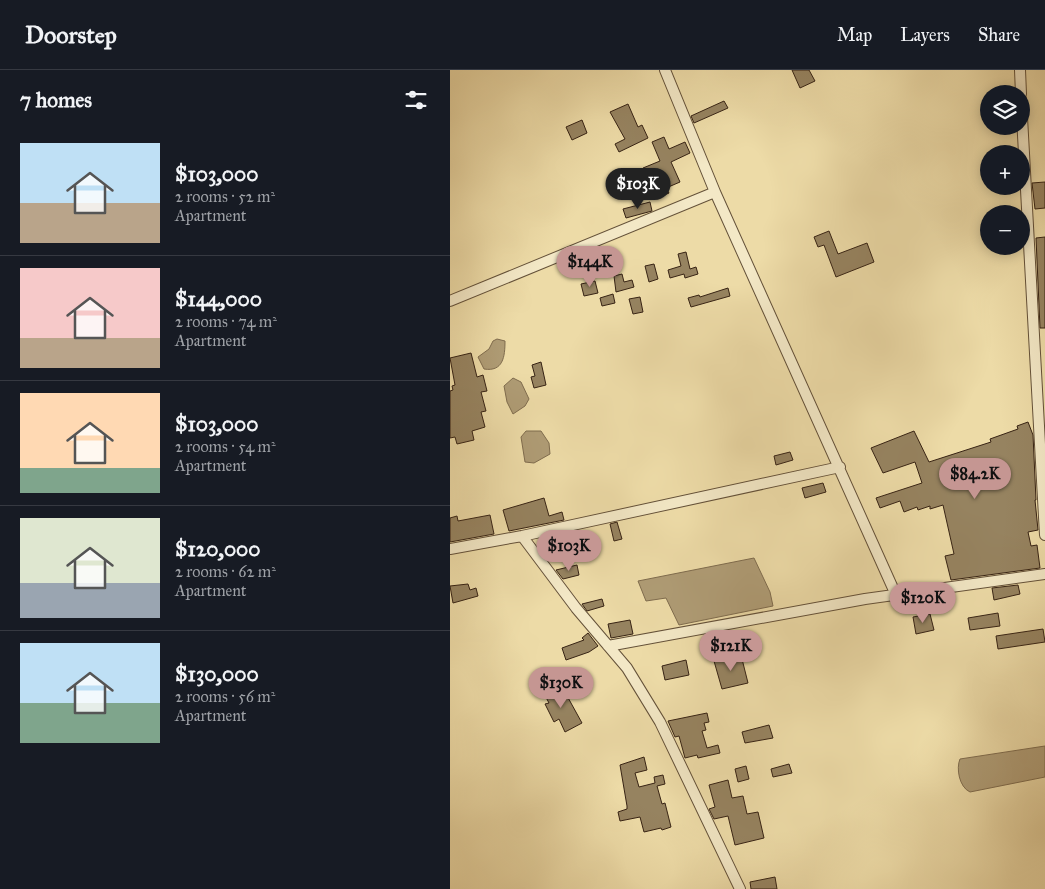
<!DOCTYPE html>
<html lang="en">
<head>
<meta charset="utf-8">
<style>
  :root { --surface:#171b24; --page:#242831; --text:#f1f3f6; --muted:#9ea1a6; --line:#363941; --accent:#c59692 }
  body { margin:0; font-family:"IM FELL Great Primer",serif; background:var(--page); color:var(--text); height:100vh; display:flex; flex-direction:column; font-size:19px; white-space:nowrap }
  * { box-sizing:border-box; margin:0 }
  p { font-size:16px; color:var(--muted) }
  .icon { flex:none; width:28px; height:28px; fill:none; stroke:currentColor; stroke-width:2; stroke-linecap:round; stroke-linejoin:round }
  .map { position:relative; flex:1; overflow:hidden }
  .drawer { display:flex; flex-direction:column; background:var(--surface); width:450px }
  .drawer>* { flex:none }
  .controls { position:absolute; left:530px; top:15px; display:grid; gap:10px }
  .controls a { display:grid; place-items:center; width:50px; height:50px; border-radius:50%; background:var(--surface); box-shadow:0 2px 12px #0003; font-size:25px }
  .price { position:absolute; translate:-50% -42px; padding:0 11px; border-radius:18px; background:var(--accent); color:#111; font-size:16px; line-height:32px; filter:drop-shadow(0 1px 2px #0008) }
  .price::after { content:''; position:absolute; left:50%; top:30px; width:15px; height:11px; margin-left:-8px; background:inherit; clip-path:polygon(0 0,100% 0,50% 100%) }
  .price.current { background:#222; color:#fff }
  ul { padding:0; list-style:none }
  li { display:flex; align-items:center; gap:15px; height:125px; padding:0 20px }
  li+li { border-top:1px solid var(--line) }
  li span { display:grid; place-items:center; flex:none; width:140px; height:100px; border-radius:0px; color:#555 }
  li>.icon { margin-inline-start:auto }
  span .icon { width:60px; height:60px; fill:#fffc; stroke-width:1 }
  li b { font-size:21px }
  h2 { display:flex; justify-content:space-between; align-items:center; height:60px; padding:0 20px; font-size:21px }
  header { display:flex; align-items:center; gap:30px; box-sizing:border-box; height:70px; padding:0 25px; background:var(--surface); border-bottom:1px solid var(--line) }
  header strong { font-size:24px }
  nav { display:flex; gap:28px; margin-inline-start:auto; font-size:18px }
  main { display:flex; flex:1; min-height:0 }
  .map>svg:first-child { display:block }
  .water { fill:#af9c75; stroke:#7f6c4e }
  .building { fill:#968360; stroke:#372314 }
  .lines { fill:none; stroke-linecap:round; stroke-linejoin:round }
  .minor-casing { stroke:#645139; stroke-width:12 }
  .minor { stroke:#f3e8c6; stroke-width:10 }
</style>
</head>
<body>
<header>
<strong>Doorstep</strong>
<nav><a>Map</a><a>Layers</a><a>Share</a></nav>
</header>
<main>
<section class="drawer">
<h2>7 homes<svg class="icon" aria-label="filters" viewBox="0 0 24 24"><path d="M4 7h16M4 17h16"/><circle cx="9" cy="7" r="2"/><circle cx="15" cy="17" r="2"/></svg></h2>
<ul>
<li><span style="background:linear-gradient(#bfe0f5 60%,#b9a48a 0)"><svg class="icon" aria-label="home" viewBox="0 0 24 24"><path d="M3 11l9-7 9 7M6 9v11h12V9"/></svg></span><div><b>$103,000</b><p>2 rooms · 52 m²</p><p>Apartment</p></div></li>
<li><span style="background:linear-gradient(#f6c9c9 70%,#b9a48a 0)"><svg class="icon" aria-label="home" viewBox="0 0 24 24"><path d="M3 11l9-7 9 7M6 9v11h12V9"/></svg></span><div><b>$144,000</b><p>2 rooms · 74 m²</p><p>Apartment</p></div></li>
<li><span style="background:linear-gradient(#ffd9b3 75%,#7fa58c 0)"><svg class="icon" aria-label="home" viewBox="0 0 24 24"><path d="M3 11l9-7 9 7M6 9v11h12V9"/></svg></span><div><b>$103,000</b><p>2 rooms · 54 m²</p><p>Apartment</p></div></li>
<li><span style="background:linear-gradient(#dfe7d0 65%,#9aa5b1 0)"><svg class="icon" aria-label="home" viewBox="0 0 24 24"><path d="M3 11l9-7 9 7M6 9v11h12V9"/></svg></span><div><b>$120,000</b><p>2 rooms · 62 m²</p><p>Apartment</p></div></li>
<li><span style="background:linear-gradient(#bfe0f5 60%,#7fa58c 0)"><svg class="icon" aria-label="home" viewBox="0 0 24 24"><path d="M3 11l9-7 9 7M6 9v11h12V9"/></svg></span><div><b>$130,000</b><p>2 rooms · 56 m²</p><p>Apartment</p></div></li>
</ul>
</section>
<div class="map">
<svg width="595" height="819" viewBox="0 0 595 819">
  <rect width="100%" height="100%" fill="#eddba7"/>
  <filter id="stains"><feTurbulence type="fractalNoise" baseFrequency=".004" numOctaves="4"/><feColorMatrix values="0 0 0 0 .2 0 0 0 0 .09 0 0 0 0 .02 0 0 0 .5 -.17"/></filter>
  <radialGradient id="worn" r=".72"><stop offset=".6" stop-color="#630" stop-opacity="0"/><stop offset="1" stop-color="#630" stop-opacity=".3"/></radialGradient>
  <path class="water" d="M 47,269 L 55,271 C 55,287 53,302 34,299 L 28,287 L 39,279 L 43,271 Z
    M 63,308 L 71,312 L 79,329 L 75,336 L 63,344 L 57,332 L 54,316 Z
    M 76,361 L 91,361 L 99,373 L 100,384 L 84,393 L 75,392 L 71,367 Z
    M 304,488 L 320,522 L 323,536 L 229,555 L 216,528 L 196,531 L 188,511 Z
    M 595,676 L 595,707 L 520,722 C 509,717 506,698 510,689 Z"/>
  <path class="building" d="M 342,0 L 359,0 L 365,11 L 350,18 Z
    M 274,31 L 278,38 L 244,53 L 241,46 Z
    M 178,34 L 188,57 L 192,55 L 198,68 L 169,82 L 165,74 L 175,69 L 160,42 Z
    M 132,50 L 137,63 L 122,70 L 116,57 Z
    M 214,67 L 219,79 L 235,72 L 240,83 L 221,92 L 230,112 L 216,118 L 219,123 L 210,127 L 202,108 L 199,110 L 193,98 L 210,91 L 202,72 Z
    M 595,112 L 595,138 L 585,139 L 582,113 Z
    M 200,132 L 202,141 L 176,148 L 173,139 Z
    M 379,161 L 388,184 L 417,173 L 424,192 L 386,207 L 374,175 L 368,177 L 364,167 Z
    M 595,167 L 595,258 L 590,258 L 586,168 Z
    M 236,182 L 240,199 L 246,197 L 248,204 L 235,208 L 234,204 L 220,208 L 218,200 L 231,196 L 228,184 Z
    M 204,194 L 208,209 L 199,212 L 195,196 Z
    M 172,204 L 174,212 L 182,210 L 184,217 L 166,222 L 164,206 Z
    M 145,211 L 148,223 L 134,226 L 131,214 Z
    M 278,218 L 280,226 L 241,237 L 238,228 L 249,225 L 250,227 Z
    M 163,224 L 165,233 L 152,236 L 150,228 Z
    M 190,227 L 193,242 L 183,244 L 179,229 Z
    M 21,283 L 27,307 L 33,305 L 37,321 L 31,322 L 36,341 L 31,342 L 35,357 L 22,361 L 24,370 L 7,374 L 5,367 L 0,368 L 0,321 L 3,320 L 2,316 L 5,315 L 0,288 Z
    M 91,292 L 96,315 L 84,318 L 81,307 L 85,306 L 82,295 Z
    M 578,352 L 583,365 L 586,430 L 585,430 L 588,460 L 578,462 L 581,476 L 587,475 L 590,498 L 501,510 L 495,486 L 504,484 L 493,435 L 480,439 L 480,436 L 468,440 L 467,437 L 454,442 L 450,431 L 430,438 L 426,428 L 472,413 L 465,392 L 433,403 L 421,378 L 464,361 L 479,392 L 541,372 L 540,369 L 568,359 L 567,356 Z
    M 340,382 L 343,390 L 326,395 L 324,386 Z
    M 373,413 L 376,422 L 355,428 L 352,418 Z
    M 94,428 L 99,446 L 112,442 L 114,450 L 59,461 L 53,440 Z
    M 40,445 L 44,464 L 0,472 L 0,448 L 7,446 L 8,451 Z
    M 167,452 L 172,469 L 164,471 L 160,454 Z
    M 125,462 L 127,471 L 92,480 L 90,469 Z
    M 127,495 L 129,505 L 113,509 L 106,500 Z
    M 18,514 L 20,520 L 26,518 L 28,526 L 3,533 L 0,516 Z
    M 568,515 L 570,524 L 544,530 L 542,518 Z
    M 152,529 L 154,536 L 137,541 L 132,534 Z
    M 548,543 L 550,556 L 520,560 L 518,548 Z
    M 480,544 L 484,560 L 466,564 L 463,547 Z
    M 180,550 L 183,564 L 161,568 L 158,554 Z
    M 593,559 L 595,572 L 548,579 L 546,566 Z
    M 138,563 L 148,576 L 139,582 L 116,590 L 112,578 L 134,570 L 132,568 Z
    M 291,585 L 298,613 L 272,619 L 264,591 Z
    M 236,590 L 239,605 L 215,610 L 212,596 Z
    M 97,612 L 106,629 L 116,624 L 132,653 L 115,662 L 109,649 L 104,652 L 95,634 L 99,633 L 90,616 Z
    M 257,643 L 259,652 L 254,653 L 256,660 L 252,661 L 257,678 L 268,675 L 270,683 L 248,688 L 247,685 L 235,688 L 229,666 L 225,667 L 218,651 Z
    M 319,655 L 323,668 L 295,673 L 292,662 Z
    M 194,687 L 197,700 L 185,703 L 189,717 L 205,713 L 204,707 L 213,705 L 215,714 L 207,716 L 212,734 L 215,733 L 221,757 L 212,760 L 211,758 L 194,762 L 190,747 L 170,751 L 168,742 L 177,739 L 177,736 L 170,695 Z
    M 339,694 L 342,703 L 323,707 L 321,699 Z
    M 296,696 L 299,709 L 288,712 L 285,699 Z
    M 278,710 L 282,728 L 293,726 L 297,744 L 308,742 L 314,768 L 285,775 L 278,746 L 264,749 L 259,739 L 265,737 L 259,715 Z
    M 325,807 L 327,819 L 301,819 L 300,812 Z"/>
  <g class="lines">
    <g class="minor-casing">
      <path id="minor" d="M 215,0 L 265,122
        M 570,0 L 571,24
        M 571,29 L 595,465
        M 0,231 L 265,122 L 446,525
        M 72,466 L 126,538 L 177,598 L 210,652 L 290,819
        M 0,479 L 72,466 L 390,397
        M 158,576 L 415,529 L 595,504"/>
    </g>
    <use href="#minor" class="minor"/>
  </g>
  <rect width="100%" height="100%" filter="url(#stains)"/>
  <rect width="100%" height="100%" fill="url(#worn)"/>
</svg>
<div class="controls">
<a><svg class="icon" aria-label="layers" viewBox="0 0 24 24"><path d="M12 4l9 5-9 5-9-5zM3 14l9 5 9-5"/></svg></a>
<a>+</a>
<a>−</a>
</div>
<b class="price current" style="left:188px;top:140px">$103K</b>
<b class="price" style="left:140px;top:218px">$144K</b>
<b class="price" style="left:525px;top:430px">$84.2K</b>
<b class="price" style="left:119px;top:502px">$103K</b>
<b class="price" style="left:473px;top:554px">$120K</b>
<b class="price" style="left:281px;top:602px">$121K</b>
<b class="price" style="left:111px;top:639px">$130K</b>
</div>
</main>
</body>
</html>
